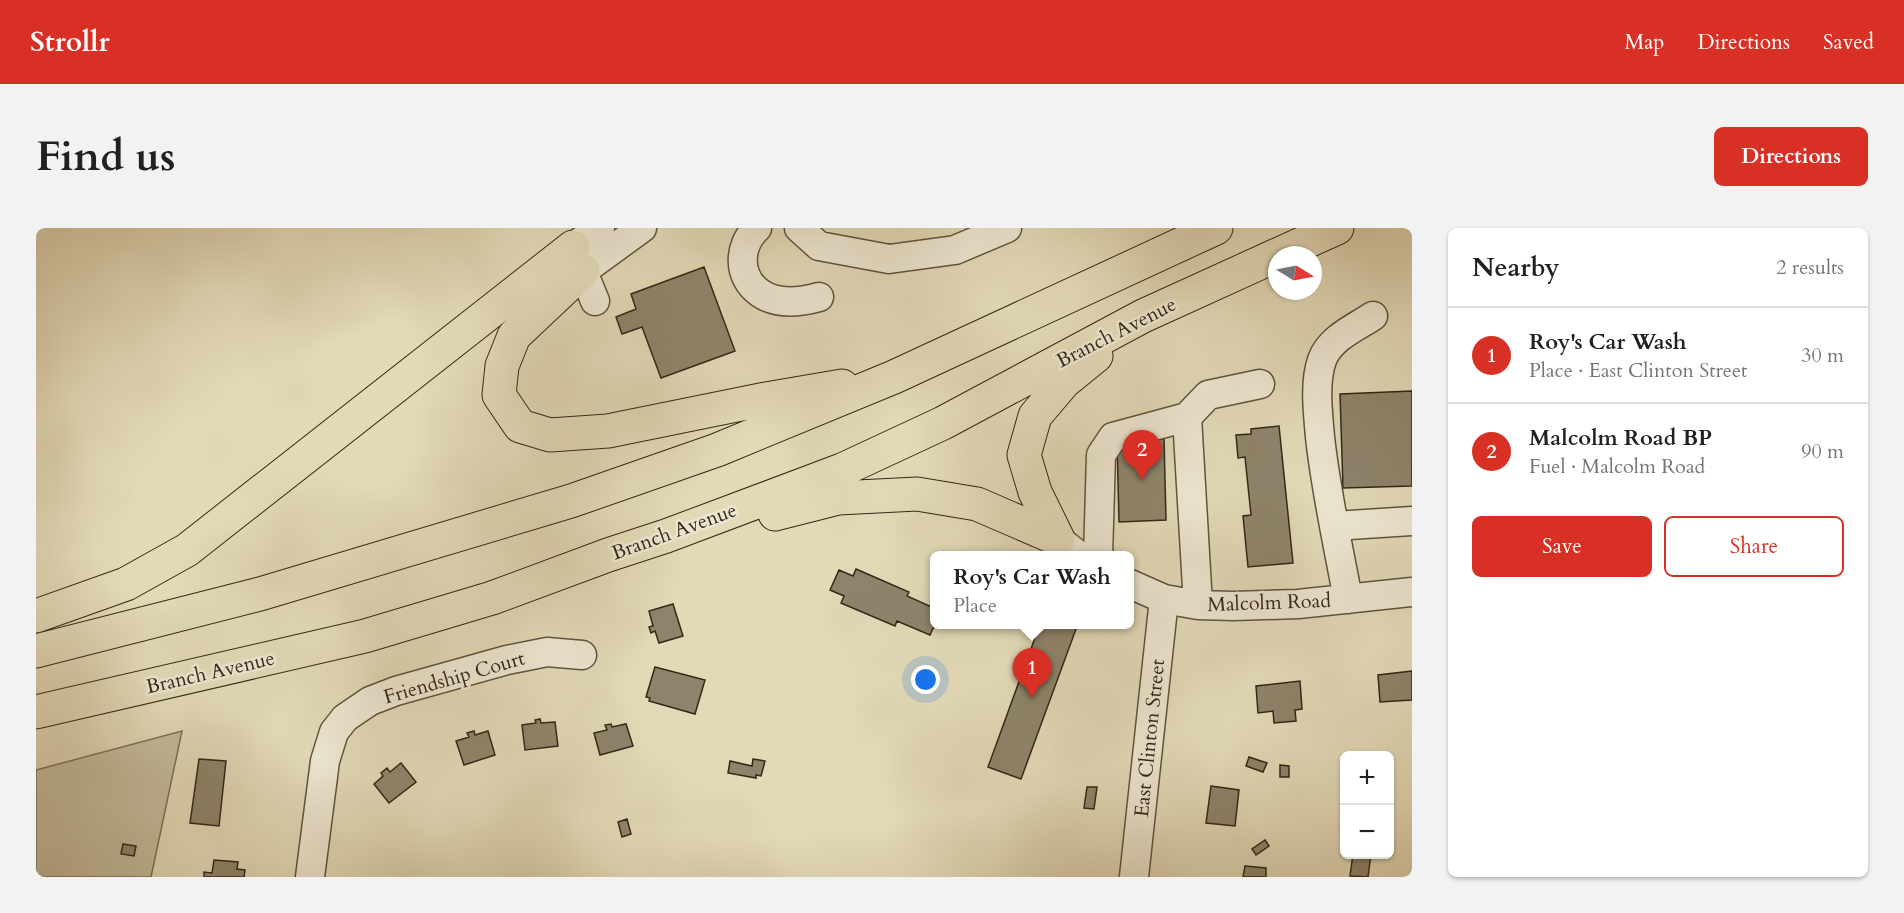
<!DOCTYPE html>
<html lang="en">
<head>
<meta charset="utf-8">
<style>
	:root { --surface:#fff; --page:#f2f2f2; --text:#202124; --muted:#757577; --line:#e0e0e0; --accent:#d93025 }
	body { margin:0; font-family:Cardo,serif; background:var(--page); color:var(--text) }
	.controls { position:absolute; right:18px; bottom:18px; display:grid; overflow:hidden; border-radius:9px; box-shadow:0 2px 4px #0004 }
	.controls button { width:54px; height:54px; display:grid; place-items:center; padding:0; border:0; border-bottom:2px solid var(--line); background:var(--surface); color:var(--text); font:30px sans-serif }
	.compass { position:absolute; left:1232px; top:18px; width:54px; height:54px; border-radius:50%; background:var(--surface); box-shadow:0 2px 4px #0004; rotate:100deg }
	.you { position:absolute; left:890px; top:452px; width:21px; height:21px; margin:-15px; border:4px solid #fff; border-radius:50%; background:#1a73e8; box-shadow:0 0 0 9px #1a73e833 }
	.badge { display:grid; place-items:center; width:39px; height:39px; border-radius:50%; background:var(--accent); color:#fff; font-size:20px; font-weight:700 }
	.pin { position:absolute; translate:-50% -50px; filter:drop-shadow(0 2px 3px #0008) }
	.pin::after { content:''; position:absolute; top:32px; width:21px; height:18px; background:inherit; clip-path:polygon(0 0,100% 0,50% 100%) }
	.popup { position:absolute; left:894px; top:323px; width:204px; height:78px; box-sizing:border-box; display:grid; place-content:center; border-radius:9px; background:var(--surface); filter:drop-shadow(0 2px 4px #0005); font-size:20px; white-space:nowrap; color:var(--muted) }
	.popup b { font-size:22px; color:var(--text) }
	.popup::after { content:''; position:absolute; left:50%; top:100%; margin-left:-12px; border:12px solid transparent; border-top-color:var(--surface) }
	.list { margin:0; padding:0; list-style:none }
	h2 { display:flex; justify-content:space-between; align-items:center; height:78px; margin:0; padding:0 24px; font-size:26px }
	h2 small { font-size:20px; font-weight:400; color:var(--muted) }
	.list li { display:grid; grid-template-columns:39px 1fr auto; gap:18px; align-items:center; box-sizing:border-box; height:96px; padding:0 24px; border-top:2px solid var(--line) }
	.list b { display:block; font-size:22px; white-space:nowrap }
	.list p { margin:0; font-size:20px; white-space:nowrap; color:var(--muted) }
	.list em { font-size:20px; font-style:normal; color:var(--muted) }
	.actions { display:flex; gap:12px; padding:18px 24px }
	.actions a { flex:1; padding:14px 0; border:2px solid var(--accent); border-radius:9px; text-align:center; font-size:21px; color:var(--accent) }
	.actions .main { background:var(--accent); color:#fff }
	.map { position:relative; flex:none; width:1376px; height:649px; overflow:hidden; border-radius:9px }
	header { display:flex; align-items:center; gap:36px; box-sizing:border-box; height:84px; padding:0 30px; background:var(--accent); color:#fff }
	header strong { font-size:28px }
	nav { display:flex; gap:33px; margin-inline-start:auto; font-size:21px }
	.intro { display:flex; align-items:center; justify-content:space-between; box-sizing:border-box; height:144px; padding:0 36px }
	h1 { margin:0; font-size:42px }
	.button { padding:15px 27px; border-radius:9px; background:var(--accent); color:#fff; font-size:21px; font-weight:700 }
	main { display:flex; gap:36px; padding:0 36px }
	aside { flex:1; background:var(--surface); border-radius:9px; box-shadow:0 2px 4px #0004 }
	.map>svg:first-child { display:block }
	.green { fill:#c4bb9c; stroke:#7b715a; stroke-width:1.5 }
	.building { fill:#8e846b; stroke:#322719; stroke-width:1.5 }
	.lines { fill:none; stroke-linecap:round; stroke-linejoin:round }
	.minor-casing { stroke:#5e5440; stroke-width:31 }
	.highway-casing { stroke:#322719; stroke-width:35 }
	.minor { stroke:#ece6d0; stroke-width:28 }
	.highway { stroke:#e2d9b7; stroke-width:33 }
	.labels { text-anchor:middle; stroke-width:5; stroke-linejoin:round; paint-order:stroke }
	.street-label { font-size:20px; fill:#322719; stroke:#ece6d0 }
</style>
</head>
<body>
<header>
<strong>Strollr</strong>
<nav><a>Map</a><a>Directions</a><a>Saved</a></nav>
</header>
<div class="intro"><h1>Find us</h1><a class="button">Directions</a></div>
<main>
<div class="map">
<svg width="1376" height="649" viewBox="0 0 1376 649">
	<rect width="100%" height="100%" fill="#e2d9b7"/>
	<filter id="stains"><feTurbulence type="fractalNoise" baseFrequency=".00333" numOctaves="4"/><feColorMatrix values="0 0 0 0 .2 0 0 0 0 .09 0 0 0 0 .02 0 0 0 .5 -.17"/></filter>
	<radialGradient id="worn" r=".72"><stop offset=".6" stop-color="#630" stop-opacity="0"/><stop offset="1" stop-color="#630" stop-opacity=".3"/></radialGradient>
	<path class="green" d="M 146,503 L 115,649 L 0,649 L 0,542 Z"/>
	<path class="building" d="M 668,39 L 699,123 L 625,150 L 606,99 L 586,106 L 580,89 L 600,81 L 595,66 Z
		M 1376,163 L 1376,258 L 1307,260 L 1304,166 Z
		M 1243,198 L 1257,335 L 1212,339 L 1207,288 L 1215,287 L 1209,229 L 1202,230 L 1200,207 L 1215,206 L 1215,201 Z
		M 1128,211 L 1130,292 L 1083,294 L 1081,212 Z
		M 820,341 L 873,364 L 871,368 L 898,380 L 899,396 L 894,407 L 861,393 L 859,398 L 805,375 L 808,368 L 794,362 L 803,342 L 817,348 Z
		M 637,376 L 647,408 L 623,415 L 619,403 L 615,405 L 613,399 L 617,398 L 613,383 Z
		M 1004,396 L 1026,396 L 1040,401 L 985,551 L 952,539 Z
		M 619,439 L 669,452 L 659,486 L 613,473 L 614,470 L 610,469 Z
		M 1376,443 L 1376,472 L 1344,474 L 1342,447 Z
		M 1264,453 L 1266,481 L 1259,482 L 1260,493 L 1238,495 L 1237,483 L 1222,485 L 1220,458 Z
		M 504,491 L 505,495 L 519,494 L 522,518 L 489,522 L 486,497 L 500,495 L 499,492 Z
		M 575,496 L 576,499 L 590,496 L 597,518 L 564,527 L 558,505 L 571,502 L 569,497 Z
		M 438,503 L 439,507 L 452,503 L 459,527 L 428,537 L 420,513 L 433,509 L 431,505 Z
		M 1213,529 L 1231,535 L 1227,544 L 1210,538 Z
		M 163,531 L 190,533 L 183,598 L 154,595 Z
		M 717,531 L 729,533 L 725,548 L 720,547 L 720,550 L 692,545 L 694,533 L 716,538 Z
		M 365,535 L 380,554 L 353,575 L 338,556 L 347,548 L 345,545 L 351,540 L 354,544 Z
		M 1244,537 L 1253,538 L 1253,549 L 1244,549 Z
		M 1175,558 L 1203,562 L 1199,598 L 1170,595 Z
		M 1051,559 L 1061,559 L 1058,581 L 1048,580 Z
		M 591,591 L 595,606 L 586,609 L 582,594 Z
		M 1229,612 L 1233,618 L 1220,627 L 1216,621 Z
		M 87,616 L 100,618 L 98,628 L 85,626 Z
		M 1317,626 L 1335,626 L 1332,649 L 1314,648 Z
		M 178,632 L 202,634 L 201,641 L 209,642 L 208,649 L 168,649 L 168,644 L 176,645 Z
		M 1209,638 L 1230,640 L 1230,649 L 1207,649 Z"/>
	<g class="lines">
		<defs>
			<path id="minor" d="M 721,0 C 702,18 701,49 724,65 C 741,77 765,74 783,69
				M 763,0 L 783,18 L 853,31 L 919,22 L 971,0
				M 547,43 L 606,0
				M 559,73 L 537,19 L 564,0
				M 1151,189 L 1162,377
				M 1298,298 L 1376,293
				M 1022,311 L 1043,328
				M 1062,328 L 1065,227 L 1077,209 L 1151,189 L 1172,167 L 1224,156
				M 1094,356 L 1128,371 L 1162,377 L 1198,378 L 1262,376 L 1376,364
				M 1312,371 C 1302,317 1290,264 1284,209 C 1282,185 1278,155 1286,132 C 1294,110 1319,100 1337,88
				M 274,649 L 289,533 L 298,504 L 309,490 L 334,473 L 360,463 L 471,432 L 511,424 L 546,427
				M 1098,649 L 1128,371"/>
			<path id="highway" d="M 1241,27 L 1301,0
				M 547,43 L 478,108 L 466,138 L 463,167 L 484,198 L 514,207 L 572,203 L 730,171 L 806,158
				M 739,286 L 802,270 L 881,266 L 941,276 L 1022,311
				M 1022,311 L 999,264 L 988,227 L 999,188 L 1028,154 L 1060,128
				M 0,388 L 90,356 L 151,322 L 537,19
				M 0,423 L 224,366 L 535,273 L 681,222 L 858,149 L 1180,0
				M 0,484 L 329,408 L 456,370 L 572,327 L 630,308 L 806,242 L 907,195 L 1107,88 L 1241,27"/>
		</defs>
		<use href="#minor" class="minor-casing"/>
		<use href="#highway" class="highway-casing"/>
		<use href="#minor" class="minor"/>
		<use href="#highway" class="highway"/>
	</g>
	<g class="labels">
		<g class="street-label">
			<text transform="translate(1080 104) rotate(-27)" y="7">Branch Avenue</text>
			<text transform="translate(638 303) rotate(-20)" y="7">Branch Avenue</text>
			<text transform="translate(1233 374) rotate(-2)" y="7">Malcolm Road</text>
			<text transform="translate(174 444) rotate(-13)" y="7">Branch Avenue</text>
			<text transform="translate(418 449) rotate(-16)" y="7">Friendship Court</text>
			<text transform="translate(1113 510) rotate(-84)" y="7">East Clinton Street</text>
		</g>
	</g>
	<rect width="100%" height="100%" filter="url(#stains)"/>
	<rect width="100%" height="100%" fill="url(#worn)"/>
</svg>
<div class="controls">
<button>+</button>
<button>−</button>
</div>
<svg class="compass" viewBox="-18 -18 36 36"><path d="M0-13l5 13h-10z" fill="#e53935"/><path d="M0 13l5-13h-10z" fill="#757577"/></svg>
<div class="you"></div>
<div class="pin badge" style="left:996px;top:470px">1</div>
<div class="popup"><b>Roy's Car Wash</b>Place</div>
<div class="pin badge" style="left:1106px;top:252px">2</div>
</div>
<aside>
<h2>Nearby<small>2 results</small></h2>
<ul class="list">
<li><span class="badge">1</span><div><b>Roy's Car Wash</b><p>Place · East Clinton Street</p></div><em>30 m</em></li>
<li><span class="badge">2</span><div><b>Malcolm Road BP</b><p>Fuel · Malcolm Road</p></div><em>90 m</em></li>
</ul>
<div class="actions"><a class="main">Save</a><a>Share</a></div>
</aside>
</main>
</body>
</html>
